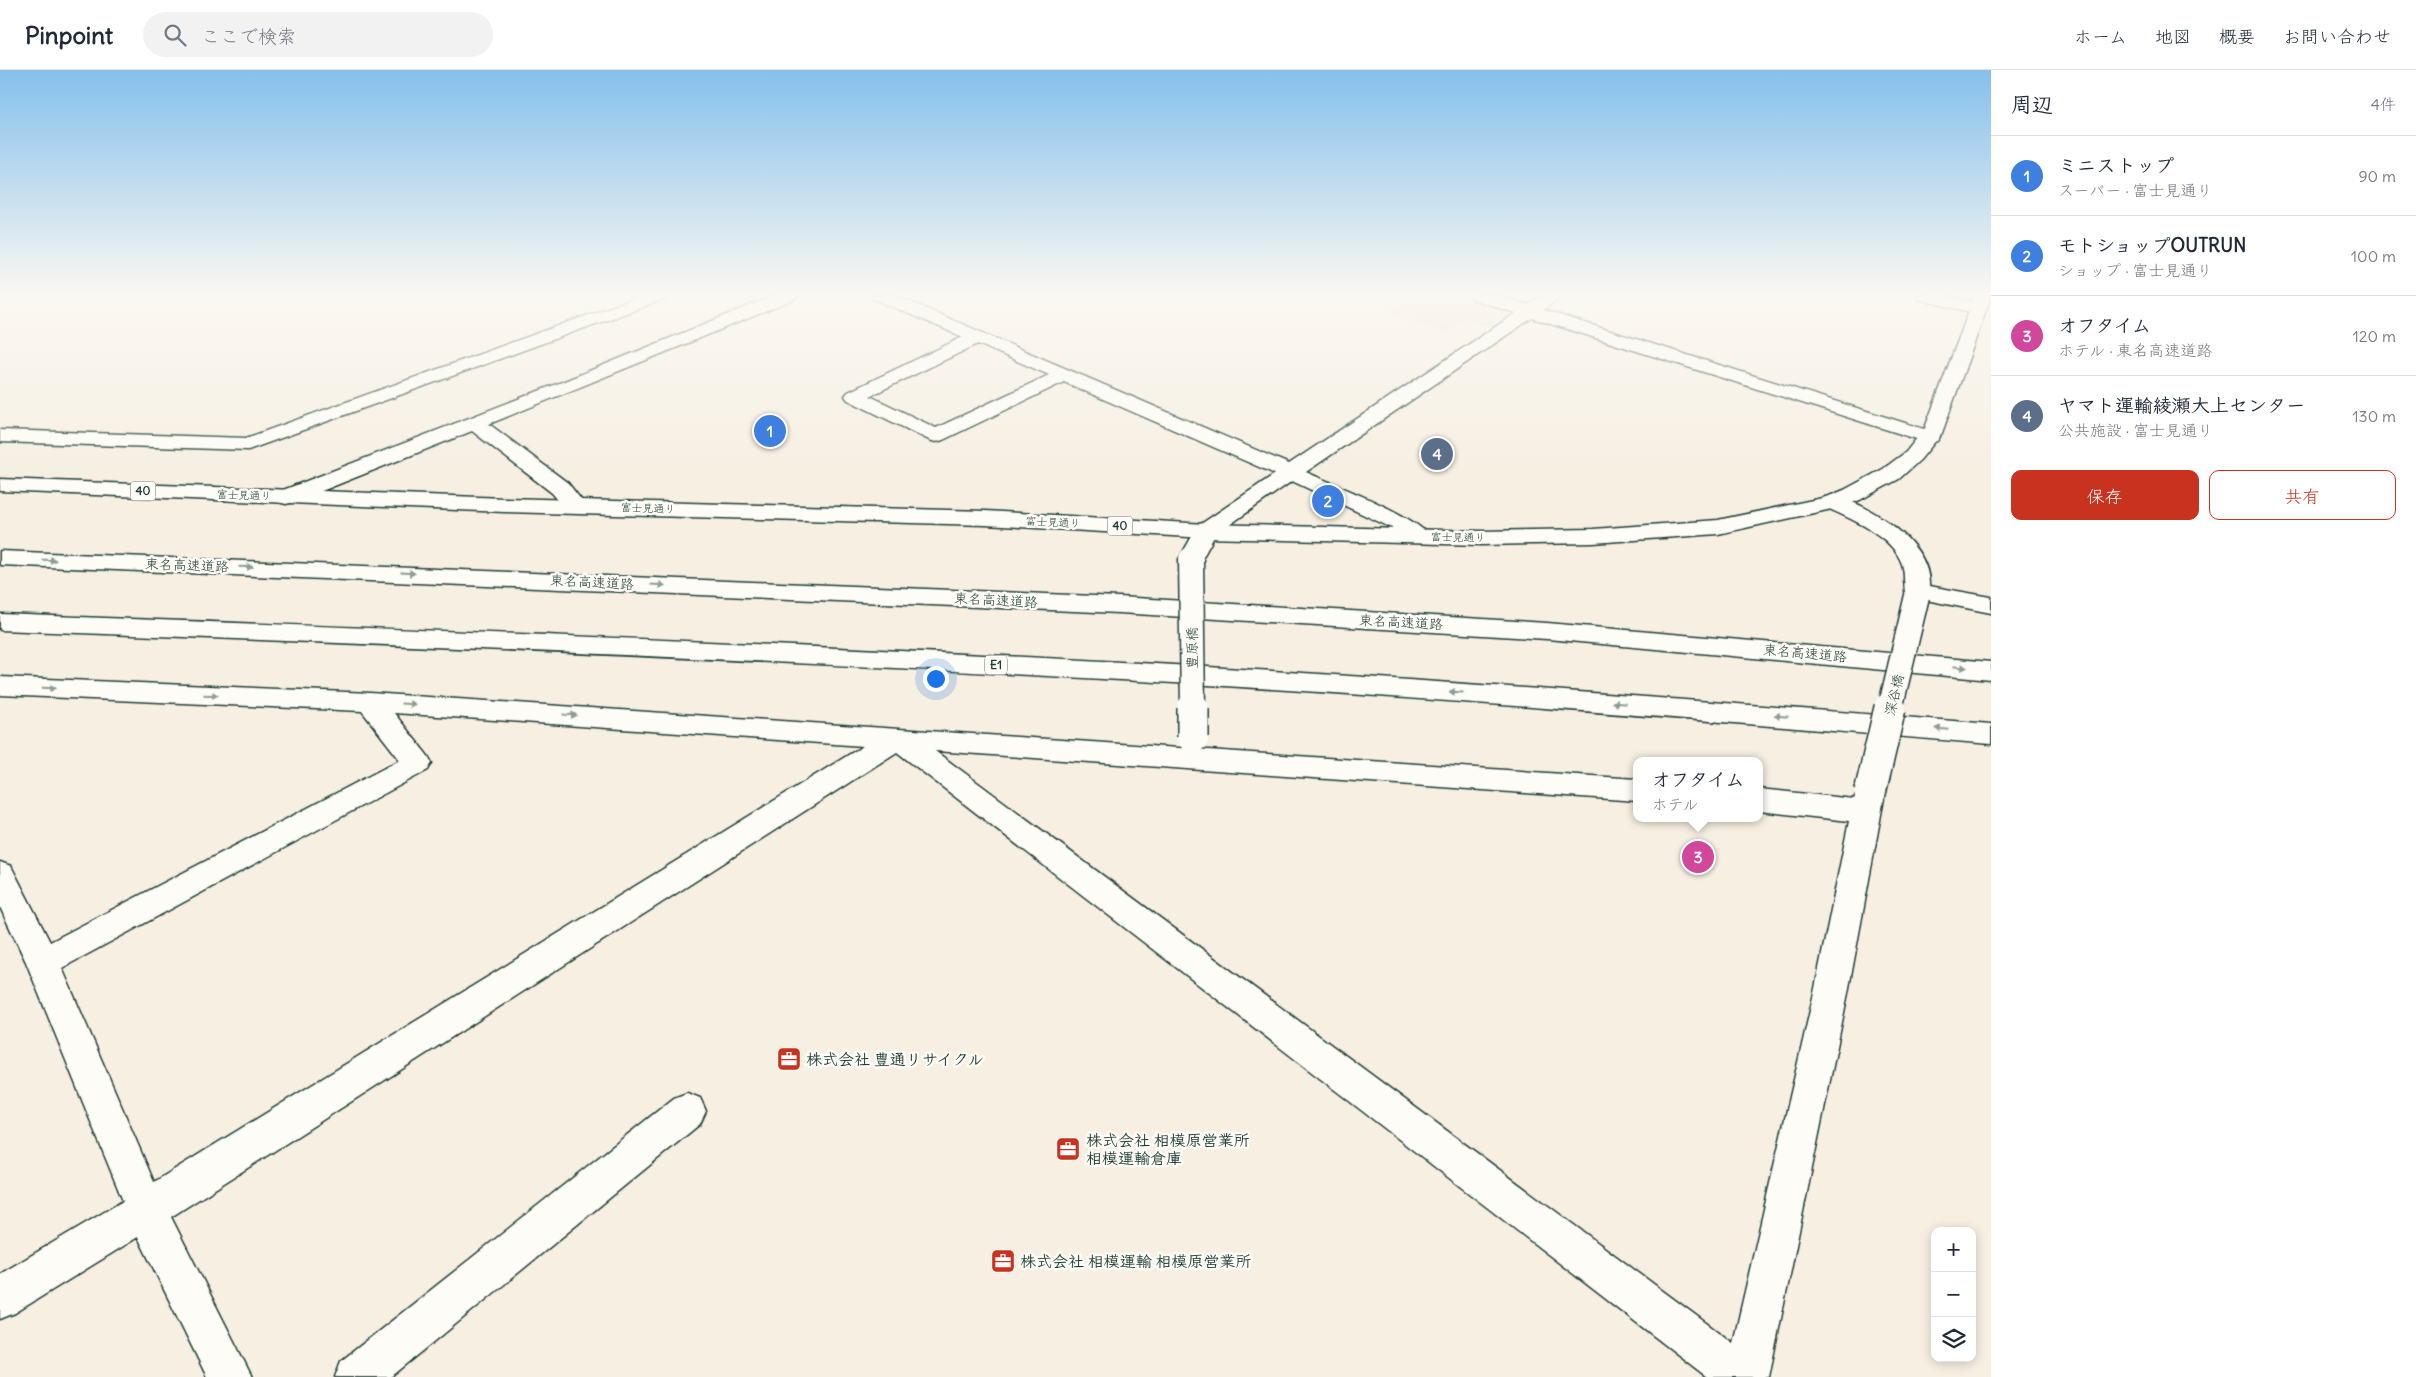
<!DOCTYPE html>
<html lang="ja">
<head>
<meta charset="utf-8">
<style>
	:root { --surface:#fff; --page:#f2f2f3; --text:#1f2937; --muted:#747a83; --line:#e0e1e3; --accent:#c8321e }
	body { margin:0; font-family:Delius,"Klee One",sans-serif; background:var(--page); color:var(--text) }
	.controls { position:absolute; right:15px; bottom:15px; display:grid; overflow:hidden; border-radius:10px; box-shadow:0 2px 12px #0003 }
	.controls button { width:45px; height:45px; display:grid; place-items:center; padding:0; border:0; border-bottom:1px solid var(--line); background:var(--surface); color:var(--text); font:25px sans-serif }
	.you { position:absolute; left:935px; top:608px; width:18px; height:18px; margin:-12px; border:4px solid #fff; border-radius:50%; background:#1a73e8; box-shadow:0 0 0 8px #1a73e833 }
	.badge { display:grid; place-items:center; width:32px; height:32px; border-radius:50%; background:var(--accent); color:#fff; font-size:16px; font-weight:700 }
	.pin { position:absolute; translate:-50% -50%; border:2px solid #fff; box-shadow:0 1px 5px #0006 }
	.popup { position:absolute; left:1633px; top:687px; width:130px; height:65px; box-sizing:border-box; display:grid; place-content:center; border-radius:10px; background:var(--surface); filter:drop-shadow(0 1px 4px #0005); font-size:16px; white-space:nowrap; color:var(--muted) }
	.popup b { font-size:19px; color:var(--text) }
	.popup::after { content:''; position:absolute; left:50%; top:100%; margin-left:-10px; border:10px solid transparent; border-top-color:var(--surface) }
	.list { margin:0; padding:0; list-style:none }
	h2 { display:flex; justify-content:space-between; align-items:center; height:65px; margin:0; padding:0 20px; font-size:21px }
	h2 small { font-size:16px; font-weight:400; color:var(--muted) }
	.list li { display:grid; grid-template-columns:32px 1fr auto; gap:15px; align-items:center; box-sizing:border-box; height:80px; padding:0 20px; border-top:1px solid var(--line) }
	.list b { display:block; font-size:19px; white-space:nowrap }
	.list p { margin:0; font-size:16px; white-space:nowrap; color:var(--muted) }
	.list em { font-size:16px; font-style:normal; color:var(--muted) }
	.actions { display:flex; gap:10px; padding:15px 20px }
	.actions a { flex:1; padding:11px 0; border:1px solid var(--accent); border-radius:10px; text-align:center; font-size:18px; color:var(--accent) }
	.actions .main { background:var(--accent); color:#fff }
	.icon { flex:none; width:28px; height:28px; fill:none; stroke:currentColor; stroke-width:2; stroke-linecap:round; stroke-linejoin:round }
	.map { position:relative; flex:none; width:1991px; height:1307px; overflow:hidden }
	header { display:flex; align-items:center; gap:30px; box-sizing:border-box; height:70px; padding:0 25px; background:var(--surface); border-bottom:1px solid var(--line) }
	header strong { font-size:24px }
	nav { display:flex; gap:28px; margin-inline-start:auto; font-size:18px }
	.search { width:350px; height:45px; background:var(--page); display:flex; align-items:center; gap:12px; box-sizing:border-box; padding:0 18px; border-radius:28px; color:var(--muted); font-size:19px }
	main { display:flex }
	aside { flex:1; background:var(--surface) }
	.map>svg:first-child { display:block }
	.built { fill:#eee0c9 }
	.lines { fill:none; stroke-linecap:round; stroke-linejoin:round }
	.minor-casing { stroke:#1f3d34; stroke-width:3 }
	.major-casing { stroke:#1f3d34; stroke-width:3 }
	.highway-casing { stroke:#1f3d34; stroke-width:3 }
	.minor { fill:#fdfcf7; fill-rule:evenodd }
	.major { fill:#fdfcf7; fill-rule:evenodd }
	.highway { fill:#fdfcf7; fill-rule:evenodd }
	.minor-bridge-far1-casing { stroke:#1f3d34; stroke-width:27; stroke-linecap:butt }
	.minor-bridge-casing { stroke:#1f3d34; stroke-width:34; stroke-linecap:butt }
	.minor-bridge-far1 { stroke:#fdfcf7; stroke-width:24 }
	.minor-bridge { stroke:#fdfcf7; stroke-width:31 }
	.oneway { fill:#8e9c96 }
	.labels { text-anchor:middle; stroke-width:5; stroke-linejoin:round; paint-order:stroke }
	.far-street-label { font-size:11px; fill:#1f3d34; stroke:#fdfcf7 }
	.shield { fill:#fdfcf7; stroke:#62766e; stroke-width:1 }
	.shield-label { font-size:12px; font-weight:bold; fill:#1f3d34 }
	.street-label { font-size:14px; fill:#1f3d34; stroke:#fdfcf7 }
	.near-poi-label { font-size:16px; font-weight:bold; fill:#1f3d34; stroke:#fdfcf7; text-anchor:start }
</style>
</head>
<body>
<header>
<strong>Pinpoint</strong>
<div class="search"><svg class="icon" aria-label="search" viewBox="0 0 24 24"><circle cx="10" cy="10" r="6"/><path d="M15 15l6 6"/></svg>ここで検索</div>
<nav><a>ホーム</a><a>地図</a><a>概要</a><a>お問い合わせ</a></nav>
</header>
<main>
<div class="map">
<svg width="1991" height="1307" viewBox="0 0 1991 1307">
	<rect width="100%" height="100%" fill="#f6efe2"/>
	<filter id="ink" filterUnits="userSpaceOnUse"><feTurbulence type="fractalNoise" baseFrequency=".02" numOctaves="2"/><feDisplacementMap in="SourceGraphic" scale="10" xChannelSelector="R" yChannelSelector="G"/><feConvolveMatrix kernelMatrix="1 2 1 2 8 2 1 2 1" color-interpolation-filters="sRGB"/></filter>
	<g filter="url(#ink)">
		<path class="built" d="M 1416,225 L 1464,225 L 1513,241 L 1489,257 L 1465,249 L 1446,263 L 1387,242 Z"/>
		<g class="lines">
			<defs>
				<path id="minor" d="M 644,225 L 667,225 L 665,229 L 248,380 L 0,372 L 0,360 L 246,368 Z
					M 776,225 L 798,225 L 796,229 L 489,354 L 568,413 L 586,436 L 583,441 L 575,443 L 567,441 L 552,423 L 472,361 L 294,432 L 286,434 L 278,432 L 275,427 L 278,422 L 567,310 Z
					M 872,225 L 894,225 L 1289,394 L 1516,243 L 1472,229 L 1470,225 L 1495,225 L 1528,235 L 1543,225 L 1562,225 L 1543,240 L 1937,363 L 1940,367 L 1937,371 L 1930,373 L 1923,371 L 1532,248 L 1306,402 C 1333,414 1415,445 1429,466 L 1426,471 L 1418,473 L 1410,471 L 1392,458 L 1292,411 L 1215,465 L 1199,494 L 1191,496 L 1183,494 L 1179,489 L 1198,456 L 1275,404 L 1064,312 L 943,370 L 936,372 L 929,370 L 848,330 L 845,326 L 848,322 L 963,267 L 874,229 ZM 978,274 L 1049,305 L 936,358 L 870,326 Z
					M 1916,225 L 1943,225 L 1984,235 L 1987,239 L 1984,243 L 1978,244 L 1918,229 Z
					M 1833,425 C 1870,435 1931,472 1929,516 L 1991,527 L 1991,543 L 1926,530 L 1917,534 L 1908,531 C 1902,521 1906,506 1902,494 C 1892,465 1851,449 1825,437 L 1822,432 L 1825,427 Z
					M 0,607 L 370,623 L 1637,709 L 1637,731 L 935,681 L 1733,1273 L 1814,923 L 1849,751 L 1759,741 L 1759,719 L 1854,729 L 1860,715 L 1870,712 L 1880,715 L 1885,723 L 1848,923 L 1769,1307 L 1707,1307 L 897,682 L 171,1147 L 252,1307 L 207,1307 L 138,1167 L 15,1243 L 0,1249 L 0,1204 L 123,1131 L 26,892 L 0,837 L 0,792 L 11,796 L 50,872 L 400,690 L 362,641 L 0,625 ZM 394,643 L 863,676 L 154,1112 L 62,898 L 428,700 L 432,693 L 428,686 Z
					M 687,1023 L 700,1028 L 706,1041 L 700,1054 L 391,1307 L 335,1307 L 341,1291 L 674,1028 Z"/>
				<path id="major" d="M 1975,225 L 1991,226 L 1942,363 L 1920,390 L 1899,409 L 1860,430 L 1841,437 L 1718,464 L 1593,473 L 1482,475 L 1206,468 L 985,455 L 505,442 L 0,421 L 0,409 L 505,428 L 985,441 L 1206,454 L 1482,461 L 1593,459 L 1718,450 L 1827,427 L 1844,420 L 1883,399 L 1906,382 L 1925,358 Z"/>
				<path id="highway" d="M 0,481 L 1119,527 L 1547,553 L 1991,592 L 1991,610 L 1547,569 L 1119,543 L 0,495 Z
					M 0,544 C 374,558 748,572 1121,592 C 1412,608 1701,631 1991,654 L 1991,674 C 1701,650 1412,626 1121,610 C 748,589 374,574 0,560 Z"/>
			</defs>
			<use href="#minor" class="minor-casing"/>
			<use href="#major" class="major-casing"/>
			<use href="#highway" class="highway-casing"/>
			<use href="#minor" class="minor"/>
			<use href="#major" class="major"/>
			<use href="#highway" class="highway"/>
			<defs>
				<path id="minor-bridge-far1" d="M 1191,489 L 1193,639
					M 1890,639 L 1917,526"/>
				<path id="minor-bridge" d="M 1193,638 L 1193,667
					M 1870,723 L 1890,638"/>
			</defs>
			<use href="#minor-bridge-far1" class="minor-bridge-far1-casing"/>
			<use href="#minor-bridge" class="minor-bridge-casing"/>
			<use href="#minor-bridge-far1" class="minor-bridge-far1"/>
			<use href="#minor-bridge" class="minor-bridge"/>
		</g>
		<defs><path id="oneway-solid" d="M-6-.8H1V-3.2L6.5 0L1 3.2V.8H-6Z" transform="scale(1.25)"/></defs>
		<g class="oneway">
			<use href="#oneway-solid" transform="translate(49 490) rotate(2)"/>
			<use href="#oneway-solid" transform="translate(246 497) rotate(2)"/>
			<use href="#oneway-solid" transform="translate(408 503) rotate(3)"/>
			<use href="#oneway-solid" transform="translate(658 515) rotate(3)"/>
			<use href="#oneway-solid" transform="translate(1960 597) rotate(6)"/>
			<use href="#oneway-solid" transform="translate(49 618) rotate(2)"/>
			<use href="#oneway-solid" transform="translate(1456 622) rotate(-176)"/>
			<use href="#oneway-solid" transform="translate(211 625) rotate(2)"/>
			<use href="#oneway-solid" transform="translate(1619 633) rotate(-175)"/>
			<use href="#oneway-solid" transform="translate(408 634) rotate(4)"/>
			<use href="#oneway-solid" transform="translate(570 645) rotate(4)"/>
			<use href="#oneway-solid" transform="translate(1781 646) rotate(-175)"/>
			<use href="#oneway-solid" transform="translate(1942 659) rotate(-175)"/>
		</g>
	</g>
	<linearGradient id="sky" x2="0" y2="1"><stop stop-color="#85c0ec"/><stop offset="0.55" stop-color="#fbf8f2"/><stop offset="1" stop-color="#fbf8f2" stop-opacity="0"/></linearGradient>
	<rect width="1991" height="408" fill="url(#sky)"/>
	<defs>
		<symbol id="office-square" viewBox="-11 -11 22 22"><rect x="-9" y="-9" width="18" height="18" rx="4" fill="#c8321e" stroke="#fdfcf7"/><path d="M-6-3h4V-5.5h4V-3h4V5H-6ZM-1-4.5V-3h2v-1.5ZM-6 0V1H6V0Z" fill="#fff"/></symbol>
	</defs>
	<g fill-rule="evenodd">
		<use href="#office-square" x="775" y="975" width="28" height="28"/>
		<use href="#office-square" x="1054" y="1065" width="28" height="28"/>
		<use href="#office-square" x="989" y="1177" width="28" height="28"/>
	</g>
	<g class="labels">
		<g class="far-street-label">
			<text transform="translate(244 425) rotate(2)" y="4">富士見通り</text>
			<text transform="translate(648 438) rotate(2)" y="4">富士見通り</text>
			<text transform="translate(1053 452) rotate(3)" y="4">富士見通り</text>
			<text transform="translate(1458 467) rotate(1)" y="4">富士見通り</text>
		</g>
		<g class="shield">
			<rect x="130.5" y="411.5" width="25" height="19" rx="4"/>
			<rect x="1107.5" y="446.5" width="25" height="19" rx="4"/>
			<rect x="985" y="585.5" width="22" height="19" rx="4"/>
		</g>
		<g class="shield-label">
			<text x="143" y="425">40</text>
			<text x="1120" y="460">40</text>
			<text x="996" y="599">E1</text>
		</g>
		<g class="street-label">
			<text transform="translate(187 495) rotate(2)" y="5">東名高速道路</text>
			<text transform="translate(592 512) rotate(3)" y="5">東名高速道路</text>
			<text transform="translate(996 530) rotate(3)" y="5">東名高速道路</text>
			<text transform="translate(1401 552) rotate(3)" y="5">東名高速道路</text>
			<text transform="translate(1192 578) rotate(-91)" y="5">豊原橋</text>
			<text transform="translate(1805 583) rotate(5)" y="5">東名高速道路</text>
			<text transform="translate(1894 625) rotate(-77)" y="5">深谷橋</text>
		</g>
		<g class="near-poi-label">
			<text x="806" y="995">株式会社 豊通リサイクル</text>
			<text x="1086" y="1076">株式会社 相模原営業所<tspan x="1086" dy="18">相模運輸倉庫</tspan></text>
			<text x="1020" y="1197">株式会社 相模運輸 相模原営業所</text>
		</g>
	</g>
</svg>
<div class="controls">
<button>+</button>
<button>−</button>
<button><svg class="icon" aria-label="layers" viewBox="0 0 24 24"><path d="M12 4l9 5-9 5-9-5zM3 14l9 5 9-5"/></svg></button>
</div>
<div class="you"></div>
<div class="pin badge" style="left:770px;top:361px;background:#3f7fe0">1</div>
<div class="pin badge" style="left:1328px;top:431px;background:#3f7fe0">2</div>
<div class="pin badge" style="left:1698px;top:787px;background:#d1479c">3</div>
<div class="popup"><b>オフタイム</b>ホテル</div>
<div class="pin badge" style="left:1437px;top:384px;background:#5c6f8a">4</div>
</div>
<aside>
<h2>周辺<small>4件</small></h2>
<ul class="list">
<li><span class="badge" style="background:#3f7fe0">1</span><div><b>ミニストップ</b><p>スーパー · 富士見通り</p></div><em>90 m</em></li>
<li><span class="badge" style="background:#3f7fe0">2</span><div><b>モトショップOUTRUN</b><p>ショップ · 富士見通り</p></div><em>100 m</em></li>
<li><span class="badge" style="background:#d1479c">3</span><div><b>オフタイム</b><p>ホテル · 東名高速道路</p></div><em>120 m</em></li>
<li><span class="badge" style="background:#5c6f8a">4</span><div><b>ヤマト運輸綾瀬大上センター</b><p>公共施設 · 富士見通り</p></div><em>130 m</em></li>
</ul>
<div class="actions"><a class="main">保存</a><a>共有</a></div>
</aside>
</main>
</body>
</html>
